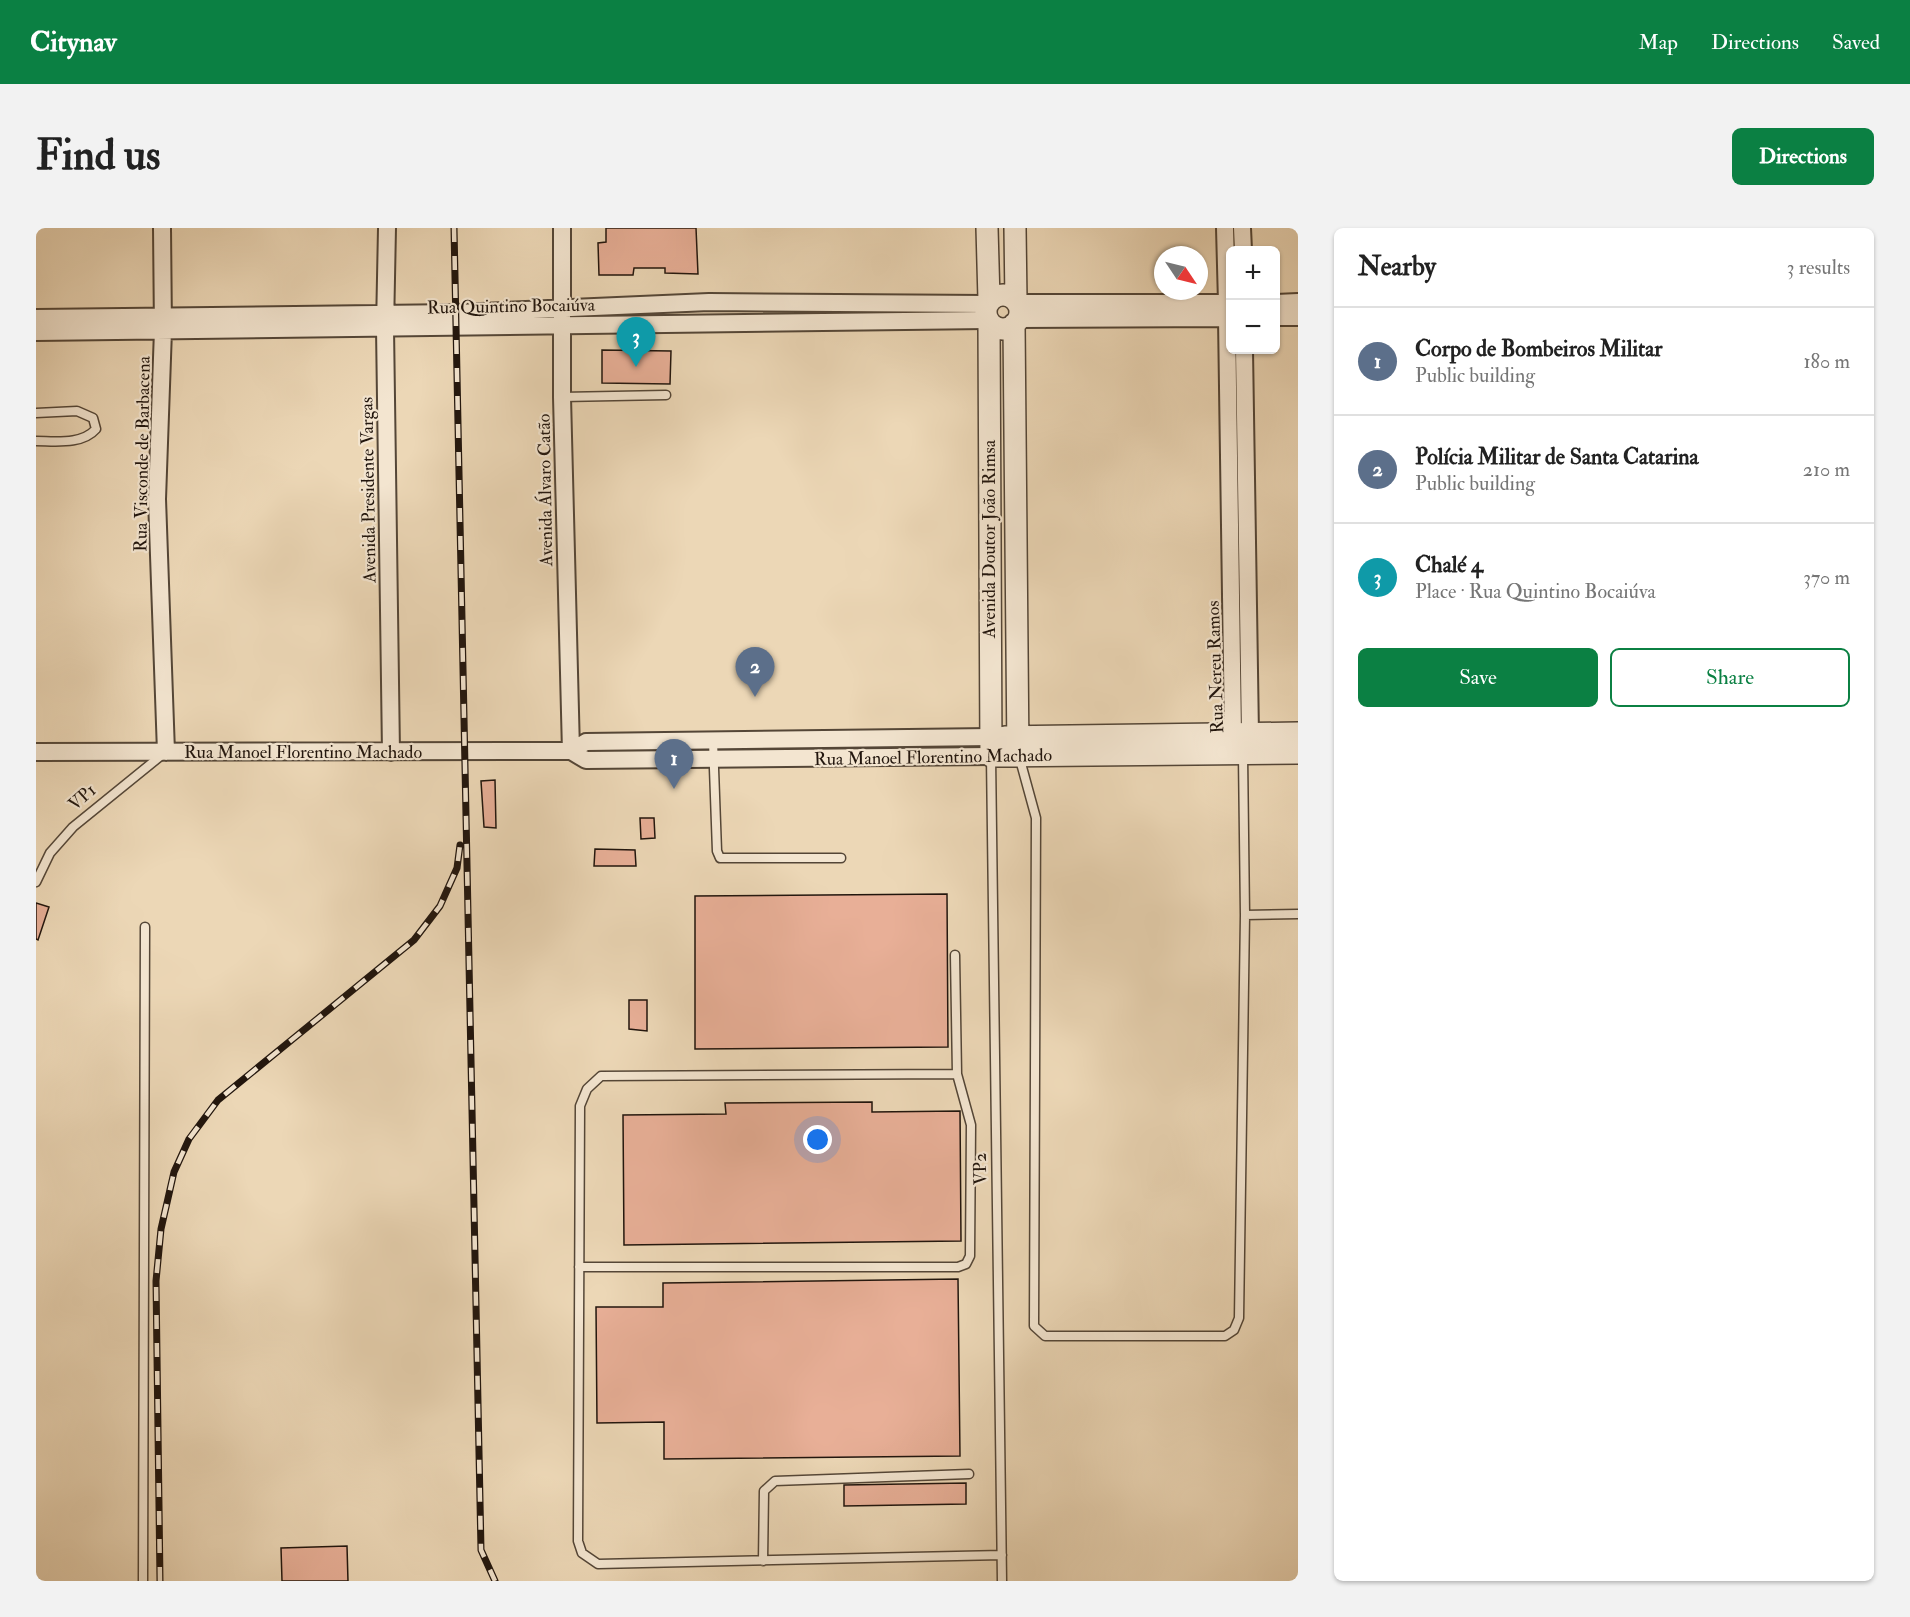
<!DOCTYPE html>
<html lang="en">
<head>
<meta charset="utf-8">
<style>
	:root { --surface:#fff; --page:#f2f2f2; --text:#222; --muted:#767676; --line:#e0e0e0; --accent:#0b8043 }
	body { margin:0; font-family:"IM FELL Double Pica",serif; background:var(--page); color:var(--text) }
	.controls { position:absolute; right:18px; top:18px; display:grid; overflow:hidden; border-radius:9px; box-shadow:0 2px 4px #0004 }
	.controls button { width:54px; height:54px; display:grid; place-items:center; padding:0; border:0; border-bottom:2px solid var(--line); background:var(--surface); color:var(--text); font:30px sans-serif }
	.compass { position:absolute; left:1118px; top:18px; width:54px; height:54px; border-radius:50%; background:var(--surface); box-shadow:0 2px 4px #0004; rotate:125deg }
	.you { position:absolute; left:782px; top:912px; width:21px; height:21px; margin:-15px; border:4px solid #fff; border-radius:50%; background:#1a73e8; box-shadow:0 0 0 9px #1a73e833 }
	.badge { display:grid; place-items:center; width:39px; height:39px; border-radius:50%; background:var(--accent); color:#fff; font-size:20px; font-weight:700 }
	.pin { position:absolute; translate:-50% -50px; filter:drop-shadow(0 2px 3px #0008) }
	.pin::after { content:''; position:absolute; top:32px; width:21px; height:18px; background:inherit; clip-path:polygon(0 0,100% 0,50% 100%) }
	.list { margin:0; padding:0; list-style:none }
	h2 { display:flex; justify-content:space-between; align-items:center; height:78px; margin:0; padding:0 24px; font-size:26px }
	h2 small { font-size:20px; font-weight:400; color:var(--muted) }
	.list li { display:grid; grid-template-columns:39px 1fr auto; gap:18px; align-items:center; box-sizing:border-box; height:108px; padding:0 24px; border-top:2px solid var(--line) }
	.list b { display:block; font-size:22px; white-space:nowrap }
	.list p { margin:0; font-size:20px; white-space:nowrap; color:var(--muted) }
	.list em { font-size:20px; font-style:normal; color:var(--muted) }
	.actions { display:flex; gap:12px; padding:18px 24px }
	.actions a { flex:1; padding:14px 0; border:2px solid var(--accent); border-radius:9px; text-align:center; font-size:21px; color:var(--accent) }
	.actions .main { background:var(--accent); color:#fff }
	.map { position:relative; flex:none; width:1262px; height:1353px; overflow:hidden; border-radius:9px }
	header { display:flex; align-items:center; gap:36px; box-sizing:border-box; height:84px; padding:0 30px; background:var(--accent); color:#fff }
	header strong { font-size:28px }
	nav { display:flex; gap:33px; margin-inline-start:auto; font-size:21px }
	.intro { display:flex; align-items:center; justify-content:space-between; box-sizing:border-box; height:144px; padding:0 36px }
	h1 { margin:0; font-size:42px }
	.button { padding:15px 27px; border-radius:9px; background:var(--accent); color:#fff; font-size:21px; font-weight:700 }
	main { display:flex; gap:36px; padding:0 36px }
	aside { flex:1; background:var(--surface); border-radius:9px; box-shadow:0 2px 4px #0004 }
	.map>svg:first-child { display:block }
	.building { fill:#e8af97; stroke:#21150d; stroke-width:1.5 }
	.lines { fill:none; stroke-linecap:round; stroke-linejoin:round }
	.service-casing { stroke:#544637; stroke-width:11 }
	.minor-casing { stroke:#544637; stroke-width:20 }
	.tertiary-casing { stroke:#544637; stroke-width:24 }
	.service { stroke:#f3e5d0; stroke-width:8 }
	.minor { stroke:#f3e5d0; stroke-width:16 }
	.tertiary { stroke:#f3e5d0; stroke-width:21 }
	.rail-casing { stroke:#21150d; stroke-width:7 }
	.rail { stroke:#f3e5d0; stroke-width:4.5; stroke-dasharray:14; stroke-linecap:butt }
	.labels { text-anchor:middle; stroke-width:4.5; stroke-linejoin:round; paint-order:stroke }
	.street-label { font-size:18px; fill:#21150d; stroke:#f3e5d0 }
</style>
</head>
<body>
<header>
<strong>Citynav</strong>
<nav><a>Map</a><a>Directions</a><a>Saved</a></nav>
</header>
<div class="intro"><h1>Find us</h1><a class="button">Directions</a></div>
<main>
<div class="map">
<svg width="1262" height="1353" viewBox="0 0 1262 1353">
	<rect width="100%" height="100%" fill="#ecd7b6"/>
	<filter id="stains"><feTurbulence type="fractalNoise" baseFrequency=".00333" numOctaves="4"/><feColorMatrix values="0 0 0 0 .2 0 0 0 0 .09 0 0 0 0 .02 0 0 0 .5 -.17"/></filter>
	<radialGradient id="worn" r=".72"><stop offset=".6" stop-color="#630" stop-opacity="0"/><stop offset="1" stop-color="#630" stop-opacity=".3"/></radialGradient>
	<path class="building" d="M 570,0 L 660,0 L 662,46 L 629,45 L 629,40 L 598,40 L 597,47 L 563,47 L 562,15 L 570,14 Z
		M 566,122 L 635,123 L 634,156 L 566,155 Z
		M 459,552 L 460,600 L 448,599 L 445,553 Z
		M 604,590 L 618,590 L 619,610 L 605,611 Z
		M 559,621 L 599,622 L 600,638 L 558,638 Z
		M 911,666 L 912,819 L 659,821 L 659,668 Z
		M 0,675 L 13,679 L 2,712 L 0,711 Z
		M 593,772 L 611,772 L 611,803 L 593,801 Z
		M 836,874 L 836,884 L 924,883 L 925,1013 L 588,1017 L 587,887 L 690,886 L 689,875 Z
		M 922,1051 L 924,1228 L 628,1231 L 628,1194 L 561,1195 L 560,1079 L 627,1079 L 627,1055 Z
		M 930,1255 L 930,1276 L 808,1278 L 808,1257 Z
		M 311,1318 L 312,1353 L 246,1353 L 245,1320 Z"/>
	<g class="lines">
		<defs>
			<path id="service" d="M 526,169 L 630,167
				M 0,185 L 41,183 L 57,190 L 60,201 C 46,217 19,213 0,213
				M 677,513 L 681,623 L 684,630 L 805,630
				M 983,528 L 1000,590 L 998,1098 L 1009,1108 L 1189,1108 L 1198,1102 L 1203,1090 L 1209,687 L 1207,527
				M 955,529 L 966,1353
				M 0,654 L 14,625 L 37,599 L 127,526
				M 1209,687 L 1262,686
				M 919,727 L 921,846 L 565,848 L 551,861 L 544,878 L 542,1313 L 546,1325 L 562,1336 L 966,1327
				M 543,1039 L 922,1039 L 930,1036 L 934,1028 L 935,897 L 921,846
				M 727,1333 L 728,1263 L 739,1253 L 933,1246
				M 107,1353 L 109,699"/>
			<path id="minor" d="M 126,0 L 127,102 L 121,271 L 130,524
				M 351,0 L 349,100 L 355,524
				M 526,0 L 526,169 L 535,523
				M 1206,0 L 1207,22
				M 982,75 L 1191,75 L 1189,0
				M 1240,75 L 1262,74
				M 1240,89 L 1262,89
				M 0,90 L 421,85 L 673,74 L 951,76
				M 982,91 L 1191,90 L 1197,506 L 1203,516
				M 0,104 L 951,92
				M 1208,122 L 1214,506 L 1210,516
				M 535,523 L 550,532 L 955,528
				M 0,524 L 535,523 L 550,514 L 955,509"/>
			<path id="tertiary" d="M 951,0 L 953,72
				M 979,0 L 980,73
				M950 84a17 17 0 1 1 34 0a17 17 0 1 1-34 0Z
				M 953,95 L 955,528 L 1262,525
				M 978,96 L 982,528
				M 969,509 L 1262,505"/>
		</defs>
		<use href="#service" class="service-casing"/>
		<use href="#minor" class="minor-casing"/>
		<use href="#tertiary" class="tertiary-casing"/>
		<use href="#service" class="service"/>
		<use href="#minor" class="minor"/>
		<use href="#tertiary" class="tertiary"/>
		<defs>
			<path id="rail" d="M 418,0 L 445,1322 L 459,1353
				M 124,1353 L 120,1053 L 125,1001 L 138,944 L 153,911 L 182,872 L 378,712 L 404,678 L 421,640 L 424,617"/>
		</defs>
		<use href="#rail" class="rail-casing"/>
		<use href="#rail" class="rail"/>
	</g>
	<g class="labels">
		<g class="street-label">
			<text transform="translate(475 78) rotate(-1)" y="6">Rua Quintino Bocaiúva</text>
			<text transform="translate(106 226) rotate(-89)" y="6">Rua Visconde de Barbacena</text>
			<text transform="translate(332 262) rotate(-91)" y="6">Avenida Presidente Vargas</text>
			<text transform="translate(509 262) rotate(-91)" y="6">Avenida Álvaro Catão</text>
			<text transform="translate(953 311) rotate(-90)" y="6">Avenida Doutor João Rimsa</text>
			<text transform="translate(1179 439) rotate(-92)" y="6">Rua Nereu Ramos</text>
			<text x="267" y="530">Rua Manoel Florentino Machado</text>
			<text transform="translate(897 529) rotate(-1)" y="6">Rua Manoel Florentino Machado</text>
			<text transform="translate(46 569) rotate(-41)" y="6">VP1</text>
			<text transform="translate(944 941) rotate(-91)" y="6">VP2</text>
		</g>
	</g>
	<rect width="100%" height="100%" filter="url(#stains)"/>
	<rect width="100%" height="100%" fill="url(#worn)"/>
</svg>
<div class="controls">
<button>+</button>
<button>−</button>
</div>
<svg class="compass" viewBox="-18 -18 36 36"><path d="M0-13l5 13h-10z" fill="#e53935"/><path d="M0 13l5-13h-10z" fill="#767676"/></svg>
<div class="you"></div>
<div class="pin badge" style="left:638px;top:561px;background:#5c6f8a">1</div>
<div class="pin badge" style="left:719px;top:469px;background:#5c6f8a">2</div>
<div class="pin badge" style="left:600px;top:139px;background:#0f9aa8">3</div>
</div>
<aside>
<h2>Nearby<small>3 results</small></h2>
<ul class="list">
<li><span class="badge" style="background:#5c6f8a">1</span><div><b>Corpo de Bombeiros Militar</b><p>Public building</p></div><em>180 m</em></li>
<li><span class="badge" style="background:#5c6f8a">2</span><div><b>Polícia Militar de Santa Catarina</b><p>Public building</p></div><em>210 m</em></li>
<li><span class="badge" style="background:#0f9aa8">3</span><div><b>Chalé 4</b><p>Place · Rua Quintino Bocaiúva</p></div><em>370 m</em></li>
</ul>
<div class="actions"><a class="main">Save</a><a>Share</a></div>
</aside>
</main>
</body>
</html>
